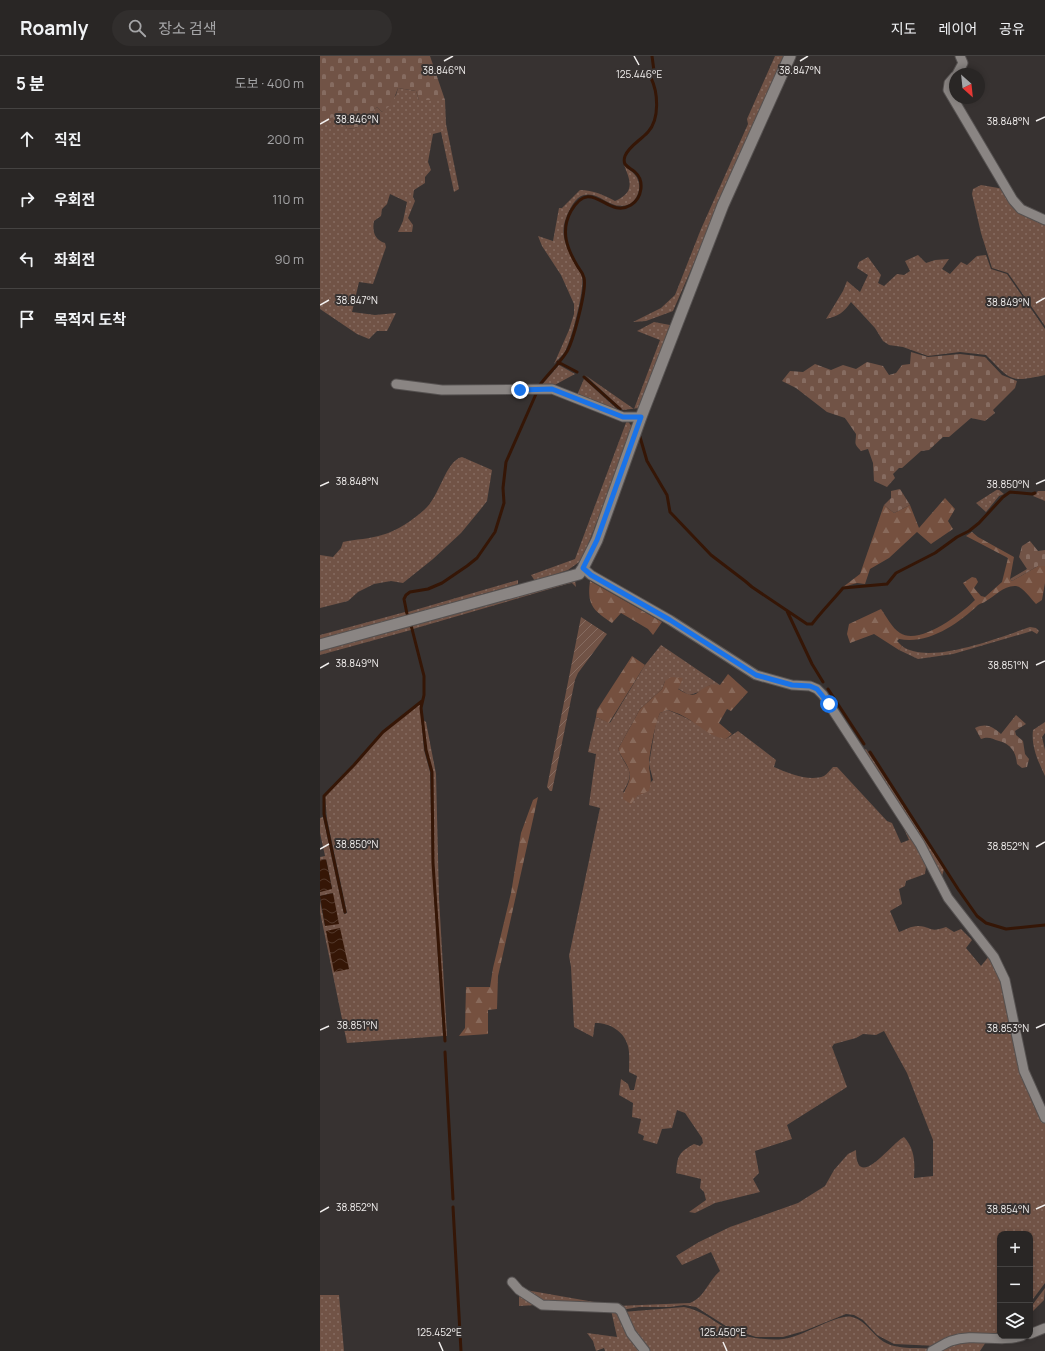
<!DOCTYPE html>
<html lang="ko">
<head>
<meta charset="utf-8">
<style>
	:root { --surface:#292625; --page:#312e2d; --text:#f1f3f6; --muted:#a5a5a7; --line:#454342 }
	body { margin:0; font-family:Manrope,"Noto Sans KR",sans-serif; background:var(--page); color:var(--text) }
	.controls { position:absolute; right:12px; bottom:12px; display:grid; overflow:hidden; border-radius:8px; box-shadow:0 2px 6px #0003 }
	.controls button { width:36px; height:36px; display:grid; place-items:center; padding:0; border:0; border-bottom:1px solid var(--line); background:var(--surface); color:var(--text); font:20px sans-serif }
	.compass { position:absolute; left:629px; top:12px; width:36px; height:36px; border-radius:50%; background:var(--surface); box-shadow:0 2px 6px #0003; rotate:153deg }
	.stop { position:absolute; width:12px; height:12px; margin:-9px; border:3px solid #1a73e8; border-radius:50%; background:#fff }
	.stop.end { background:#1a73e8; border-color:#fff; box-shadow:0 1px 4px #0008 }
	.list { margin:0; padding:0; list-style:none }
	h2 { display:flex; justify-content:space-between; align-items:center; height:52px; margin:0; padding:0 16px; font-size:17px }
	h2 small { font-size:13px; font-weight:400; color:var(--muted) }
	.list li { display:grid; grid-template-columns:26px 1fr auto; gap:12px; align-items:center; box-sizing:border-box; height:60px; padding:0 16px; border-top:1px solid var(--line) }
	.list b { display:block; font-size:15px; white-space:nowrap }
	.list em { font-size:13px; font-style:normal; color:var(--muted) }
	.icon { flex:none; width:22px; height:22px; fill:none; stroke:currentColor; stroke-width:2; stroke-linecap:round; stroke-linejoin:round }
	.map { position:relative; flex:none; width:725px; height:1295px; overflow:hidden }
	header { display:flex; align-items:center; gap:24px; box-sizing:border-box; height:56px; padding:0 20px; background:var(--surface); border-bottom:1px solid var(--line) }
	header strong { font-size:19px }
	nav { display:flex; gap:22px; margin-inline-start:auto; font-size:14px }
	.search { width:280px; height:36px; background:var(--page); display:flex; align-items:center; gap:10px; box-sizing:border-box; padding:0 14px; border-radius:22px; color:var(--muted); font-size:15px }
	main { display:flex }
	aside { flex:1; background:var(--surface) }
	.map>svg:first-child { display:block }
	.grass { fill:url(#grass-dots) }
	.forest { fill:url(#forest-firs) }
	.cemetery { fill:url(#cemetery-stones) }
	.garden { fill:url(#garden-furrows) }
	.water { fill:url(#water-waves) }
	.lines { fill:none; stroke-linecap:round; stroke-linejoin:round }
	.stream { stroke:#351606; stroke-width:3 }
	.minor-casing { stroke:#555150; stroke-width:11 }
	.secondary-casing { stroke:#555150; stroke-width:13 }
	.minor { stroke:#8a8583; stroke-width:9 }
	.secondary { stroke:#8a8583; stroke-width:11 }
	.route { stroke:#1a73e8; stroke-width:5 }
	.ticks { fill:none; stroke:#f2efee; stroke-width:1.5 }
	.ticks-label { font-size:10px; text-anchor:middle; fill:#f2efee; stroke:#373231; stroke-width:4; stroke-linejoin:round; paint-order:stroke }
</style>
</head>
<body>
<header>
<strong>Roamly</strong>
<div class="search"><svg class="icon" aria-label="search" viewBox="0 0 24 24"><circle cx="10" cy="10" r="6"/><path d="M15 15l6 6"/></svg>장소 검색</div>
<nav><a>지도</a><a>레이어</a><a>공유</a></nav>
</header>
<main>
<aside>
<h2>5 분<small>도보 · 400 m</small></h2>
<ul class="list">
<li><svg class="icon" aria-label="ahead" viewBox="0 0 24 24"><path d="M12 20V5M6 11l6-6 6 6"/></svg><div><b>직진</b></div><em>200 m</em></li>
<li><svg class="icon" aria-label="right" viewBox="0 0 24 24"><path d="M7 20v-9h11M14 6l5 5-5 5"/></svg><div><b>우회전</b></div><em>110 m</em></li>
<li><svg class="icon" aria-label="left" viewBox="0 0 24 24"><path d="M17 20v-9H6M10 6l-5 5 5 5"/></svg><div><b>좌회전</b></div><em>90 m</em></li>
<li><svg class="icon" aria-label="arrive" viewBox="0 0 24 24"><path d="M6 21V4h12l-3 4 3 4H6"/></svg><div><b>목적지 도착</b></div></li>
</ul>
</aside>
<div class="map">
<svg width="725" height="1295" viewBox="0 0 725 1295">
	<defs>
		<pattern id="grass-dots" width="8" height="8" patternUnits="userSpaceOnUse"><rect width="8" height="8" fill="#715346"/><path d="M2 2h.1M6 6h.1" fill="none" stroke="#866c61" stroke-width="1.8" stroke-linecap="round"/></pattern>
		<pattern id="forest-firs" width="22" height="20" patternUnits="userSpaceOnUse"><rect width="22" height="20" fill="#75503f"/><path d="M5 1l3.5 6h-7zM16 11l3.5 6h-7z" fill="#896a5b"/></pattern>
		<pattern id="cemetery-stones" width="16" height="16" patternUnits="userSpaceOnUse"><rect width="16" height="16" fill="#715346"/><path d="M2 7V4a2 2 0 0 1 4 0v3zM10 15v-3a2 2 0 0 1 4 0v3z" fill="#866c61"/></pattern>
		<pattern id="garden-furrows" width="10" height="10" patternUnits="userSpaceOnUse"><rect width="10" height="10" fill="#715346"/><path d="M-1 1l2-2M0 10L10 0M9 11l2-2" fill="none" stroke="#866c61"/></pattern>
		<pattern id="water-waves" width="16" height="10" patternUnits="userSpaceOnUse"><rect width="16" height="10" fill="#351606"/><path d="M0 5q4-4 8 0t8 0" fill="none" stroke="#53382b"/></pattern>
	</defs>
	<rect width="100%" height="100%" fill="#373231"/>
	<path class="grass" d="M 455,0 L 464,0 L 353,255 L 326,265 L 313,266 L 341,252 L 355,239 L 381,173 L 428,68 L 427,63 Z
		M 78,32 L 96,35 L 99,44 L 125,44 L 126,68 L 139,133 L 134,136 L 121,76 L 113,78 L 108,106 L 111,114 L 105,121 L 105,127 L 94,134 L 93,141 L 95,145 L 88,162 L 93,169 L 92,176 L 78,176 L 83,165 L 87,146 L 70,138 L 67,148 L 62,153 L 61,160 L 54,165 C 52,176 55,184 65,187 L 66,191 L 53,228 L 39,226 L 32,256 L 55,259 L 76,257 L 67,275 L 57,275 L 49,283 L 37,278 L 0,253 L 0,63 L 19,60 L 27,72 C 44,75 45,60 57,51 L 62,56 L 76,39 Z
		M 304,109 C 307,113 312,115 315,119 C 323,128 319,145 307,149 C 289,154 280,135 264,139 C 255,141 249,154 246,162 C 239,180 248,194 256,210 C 258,214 261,216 262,221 C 265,232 251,287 244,297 C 241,301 237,304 234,308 L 249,274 L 254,258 L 254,248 L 241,219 L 222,190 L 218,180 L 233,185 L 239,152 L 242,152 L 260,134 C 273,134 284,139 295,145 C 316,136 310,124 304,109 Z
		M 661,129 L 684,133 L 691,147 L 725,166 L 725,270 L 688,217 L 672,212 L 661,177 L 652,138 L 653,133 Z
		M 598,199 L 606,207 L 615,204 L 629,203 L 622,213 L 630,218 L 641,206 L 647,209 L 657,200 L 666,199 L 671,213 L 687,218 L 725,273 L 725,319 C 689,327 691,324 666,299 L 640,296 L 608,300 L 583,291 L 569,289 L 563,285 L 555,272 L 531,246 C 524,256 519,260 506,263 L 523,235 L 527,225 L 540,236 L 548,219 L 537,212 L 539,206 L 548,201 L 561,219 L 558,227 L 564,230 L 577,218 L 584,219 L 590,215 L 585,205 Z
		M 334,266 L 350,269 L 319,352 L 303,354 L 265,319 L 314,353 L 340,284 L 317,275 Z
		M 239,309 L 255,318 L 231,331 L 221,330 Z
		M 264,323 L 299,355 L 257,339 Z
		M 307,364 L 313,372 L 262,504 L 248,514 L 215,525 L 211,519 L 255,503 Z
		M 142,401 L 172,414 L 167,445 L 160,454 L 141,477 L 113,503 L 83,527 L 71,525 L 54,528 L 38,536 L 28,545 L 0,552 L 0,499 L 13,501 L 21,492 L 23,486 C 36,483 50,483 62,479 C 77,475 93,464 104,454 C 120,441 125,405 142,401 Z
		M 678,433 L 684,438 L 679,440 L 666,456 L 656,447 Z
		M 718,435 L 725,435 L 725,445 L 713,440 Z
		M 198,524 L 198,528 L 0,584 L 0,579 L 85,556 L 88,560 L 88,556 Z
		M 255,524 L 256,531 L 252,527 L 247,528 L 93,573 L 91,570 L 91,574 L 0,599 L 0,594 Z
		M 710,571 L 716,572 L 719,575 L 717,578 L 712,575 L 633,598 L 598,603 L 579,594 L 582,590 C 609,610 680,581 710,571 Z
		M 341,589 L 400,629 L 390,629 L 379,636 L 369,639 L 345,625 L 342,633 L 320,653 L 298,693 C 306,714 317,713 303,736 L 317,740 L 333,724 L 329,708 L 336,666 L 340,657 L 348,654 L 362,660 L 406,683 L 418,675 L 456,704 L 454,711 C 468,717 489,726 504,720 C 507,718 510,714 513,711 L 517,711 L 567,765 L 572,767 L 581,787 L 589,784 L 580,764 L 607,802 L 605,818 L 586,825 L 585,830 L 579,833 L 582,848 L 570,855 L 579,876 C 585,874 591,870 598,870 C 613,871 609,877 626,871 L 634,876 L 641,873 L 652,884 L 646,892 L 661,910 L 670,899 L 679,914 L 697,998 L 725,1067 L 725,1227 L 710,1247 L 710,1178 L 680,1178 L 680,1275 L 672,1279 L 618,1290 L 574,1288 L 557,1279 L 543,1264 L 534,1259 L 526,1258 L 484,1275 L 463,1281 L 436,1281 L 409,1272 L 376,1251 L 364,1249 L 350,1251 L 319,1251 L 301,1254 L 221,1246 L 200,1233 L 297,1250 L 370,1247 C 385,1241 388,1225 400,1215 L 391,1196 L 362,1209 L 356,1200 L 379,1186 L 410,1171 L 478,1147 L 505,1130 L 514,1114 L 528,1098 L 536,1094 C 536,1138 572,1086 584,1081 C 595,1093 595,1107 594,1122 L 613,1120 L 613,1084 L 587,1017 L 564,975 L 556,979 L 543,978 L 536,982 L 514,988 L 512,991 L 527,1031 L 467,1069 L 472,1083 L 435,1095 L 439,1117 L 433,1123 L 440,1136 L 395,1147 L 375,1157 L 369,1156 L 386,1144 L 384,1136 L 380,1132 L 381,1123 L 356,1117 C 358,1099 358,1097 374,1088 L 380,1090 L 383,1087 L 382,1082 L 365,1057 L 357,1054 L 352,1072 L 342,1073 L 337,1088 L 323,1084 L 324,1080 L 318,1077 L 321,1063 L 312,1061 L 313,1047 L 299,1039 L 301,1023 L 308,1028 L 310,1034 L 314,1034 L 317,1020 L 309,1016 C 309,1008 310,998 308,990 C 304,975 290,967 275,967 L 273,981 L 254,971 L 251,911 L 249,900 L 280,752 L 269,749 L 276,698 L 268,696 L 276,661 L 290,667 L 325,609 Z
		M 100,647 L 104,694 L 110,716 L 112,808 L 123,980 L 27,987 L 0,856 L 0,845 L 5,870 L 13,837 L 0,840 L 0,836 L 12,832 L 6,803 L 0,804 L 0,801 L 5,800 L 0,777 L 0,762 L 3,761 L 24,858 L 27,857 L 7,763 L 5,741 L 66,674 Z
		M 103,664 L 106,666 L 116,718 L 119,842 L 127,980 L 125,980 L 114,807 L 112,716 L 106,694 Z
		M 725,666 L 725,677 L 722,681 L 725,694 L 725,720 C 718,705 711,690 713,674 Z
		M 546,693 L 624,813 L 621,824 L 542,695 Z
		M 725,1232 L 724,1244 L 710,1258 L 710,1252 Z
		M 199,1237 L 216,1249 L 199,1250 Z
		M 0,1239 L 19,1239 L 24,1295 L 0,1295 Z
		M 364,1251 C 381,1254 392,1264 407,1273 C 420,1281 448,1285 463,1283 C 483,1281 518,1257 532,1261 C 546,1264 554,1281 566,1287 C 579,1294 599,1291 614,1293 L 609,1295 L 327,1295 L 303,1256 Z
		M 291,1254 L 298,1257 L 322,1295 L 285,1295 L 284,1292 L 276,1295 L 273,1285 L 267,1277 L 297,1281 Z
		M 630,1286 L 666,1286 L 660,1295 L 615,1295 Z"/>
	<path class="forest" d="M 625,442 L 635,453 L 628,465 L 633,473 L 611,488 L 597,476 L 569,502 L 550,513 L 545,528 L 537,527 L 523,531 L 540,518 L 564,449 L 574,457 L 590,449 L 599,472 Z
		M 652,476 L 658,481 L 694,501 L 690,523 L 692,525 L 718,510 L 725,510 L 725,527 L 722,544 L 716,548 C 711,543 703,531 696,530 C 684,529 675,540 666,545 C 664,547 661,547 658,549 C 638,568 608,589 579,583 L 577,585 L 582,590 L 579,594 L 554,578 L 530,587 L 527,578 L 529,568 L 561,553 C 566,560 572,572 580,577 C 599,590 641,558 655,544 L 643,527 L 652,521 L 656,522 L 658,526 L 654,532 L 661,540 L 665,541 L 682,526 L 688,502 L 646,480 Z
		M 270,525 L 342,566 L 333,579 L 328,573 L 301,557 L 292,567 C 272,554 267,548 270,525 Z
		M 312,600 L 325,609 L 289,667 L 276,661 L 277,654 Z
		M 408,618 L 428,636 L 411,655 L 407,653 L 399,667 L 412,678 L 406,683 C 389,681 377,667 363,660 C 358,657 353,656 348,654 L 340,657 C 335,668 330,695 329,707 C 329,719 333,721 329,735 L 317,740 L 311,748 L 303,743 C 303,735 307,732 309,725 C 313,713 302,704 298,693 L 320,653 L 342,633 L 345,625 L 351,621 L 363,622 L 358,633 C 379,646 375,634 390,629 C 392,628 397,629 400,629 Z
		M 218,741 L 178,920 L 177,953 L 168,954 L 168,978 L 139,980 L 145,972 L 146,931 L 170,931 L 173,912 L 191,837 L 201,777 L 213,744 Z"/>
	<path class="cemetery" d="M 0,0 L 110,0 L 125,44 L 99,44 L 96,35 L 78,32 L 72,48 L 62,56 L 57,51 C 45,60 44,75 27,72 L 19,60 L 1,64 L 0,63 Z
		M 591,296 L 608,301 L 640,298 L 665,301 L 682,319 L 697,325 L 695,332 L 673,354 L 675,357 L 665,365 L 651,362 L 629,381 L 623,381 L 609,394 L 601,395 L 582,412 L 579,412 L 573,418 L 575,422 L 567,431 L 554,425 L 553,407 L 548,393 L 541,395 C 533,387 536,388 536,378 L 525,362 L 507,356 L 476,332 L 462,325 L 470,315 L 483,316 L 495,308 L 511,314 L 523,309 L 536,313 L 547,306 L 563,310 L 569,319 L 576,317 L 582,309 L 590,308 Z
		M 580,433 L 590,449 L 574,457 L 564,449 L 571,442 L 571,435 Z
		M 710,485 L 718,495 L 725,494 L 725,510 L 718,510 L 692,525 L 690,523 L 707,513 L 699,501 L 702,490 Z
		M 696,659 L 706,668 L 695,675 L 696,679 L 703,685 L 705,698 L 709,703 L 707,711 L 702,712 L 697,708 C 696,696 691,688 679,685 C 672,683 669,680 661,683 L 655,672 C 666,667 672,670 681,678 Z"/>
	<path class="garden" d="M 261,561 L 287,578 L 258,617 L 255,624 L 232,735 L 230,735 L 227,731 Z"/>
	<path class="water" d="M 6,803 L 12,833 L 0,836 L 0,804 Z
		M 13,837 L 19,868 L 5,870 L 0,840 Z
		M 20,872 L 29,913 L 14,916 L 6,875 Z"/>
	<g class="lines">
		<path class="stream" d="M 238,306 L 257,316
			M 264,321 L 300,353
			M 219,330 C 227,319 239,308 246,297 C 253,287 267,233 264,222 C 263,217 261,215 258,211 C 247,193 240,175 251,155 C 272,119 287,164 311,149 C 322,142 325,125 315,116 C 312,113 308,112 305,108 C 304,106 304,103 305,100 C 309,90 321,84 328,76 C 340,63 338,36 331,22 L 334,15 L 332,0
			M 320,381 L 327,405 L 347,439 L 350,456 L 391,499 L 425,525 L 432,531 L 487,568 L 492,568 C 502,555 513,544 523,532 L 567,528 L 576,517 L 615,497 L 637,481 L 649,475 L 659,467 L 683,441 L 690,436 L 712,438 L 715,437
			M 467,555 L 492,608 L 503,626
			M 87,558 L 84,543 L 86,539 L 90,536 L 108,533 L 122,527 L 147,510 L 157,502 L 175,476 L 184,447 L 183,432 L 186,406 L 216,338
			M 91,569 L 104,620 L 104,639 L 101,652 L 106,694 L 112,716 L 113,807 L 125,985
			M 508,633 L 544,688
			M 550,696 L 638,833 L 657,860 L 666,867 L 686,873 L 725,869
			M 25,856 L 4,758 L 4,740 L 34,709 L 63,676 L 102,645
			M 125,996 L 133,1143
			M 133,1151 L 141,1295"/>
		<defs>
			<path id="minor" d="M 637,18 L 643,7 L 640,0
				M 635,20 L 629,27 L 628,34 L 693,144 L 701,153 L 725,164
				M 76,328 L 122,334 L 232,333 L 303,361 L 321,361
				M 263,512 L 271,519 L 350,564 L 436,619 L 472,629 L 490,630 L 497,633 L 503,639 L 600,788 L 628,842 L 674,901 L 685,924 L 704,1015 L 725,1062
				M 192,1226 L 199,1234 L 222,1249 L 297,1252 L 301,1255 L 311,1277 L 325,1295
				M 710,1278 L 725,1272
				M 612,1295 C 618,1292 625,1287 631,1285 C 654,1277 679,1287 702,1280"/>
			<path id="secondary" d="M 0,589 L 259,518 L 263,512 L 277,484 L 321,361 L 403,149 L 470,0"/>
		</defs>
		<use href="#minor" class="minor-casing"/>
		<use href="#secondary" class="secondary-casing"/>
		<use href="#minor" class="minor"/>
		<use href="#secondary" class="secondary"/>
	</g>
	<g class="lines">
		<path class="route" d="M 200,334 L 232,333 L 303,361 L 321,361 L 277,484 L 263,512 L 271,519 L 350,564 L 436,619 L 472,629 L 490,630 L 497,633 L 509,648"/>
	</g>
	<path class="ticks" d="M 314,0 L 319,9M 124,5 L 133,0M 480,5 L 488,0M 716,65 L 725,61M 0,68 L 9,63M 716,247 L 725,242M 0,249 L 9,244M 716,428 L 725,424M 0,430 L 9,426M 716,609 L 725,605M 0,612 L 9,607M 716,791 L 725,786M 0,793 L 9,788M 716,972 L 725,968M 0,974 L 9,970M 716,1153 L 725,1149M 0,1156 L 9,1151M 119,1286 L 123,1295M 403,1286 L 407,1295"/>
	<g class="ticks-label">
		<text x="480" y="18">38.847°N</text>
		<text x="124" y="18">38.846°N</text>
		<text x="319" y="22">125.446°E</text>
		<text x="37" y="67">38.846°N</text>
		<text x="688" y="69">38.848°N</text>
		<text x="37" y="248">38.847°N</text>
		<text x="688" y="250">38.849°N</text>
		<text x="37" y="429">38.848°N</text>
		<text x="688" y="432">38.850°N</text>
		<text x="37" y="611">38.849°N</text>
		<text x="688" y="613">38.851°N</text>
		<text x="37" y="792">38.850°N</text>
		<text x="688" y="794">38.852°N</text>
		<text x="37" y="973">38.851°N</text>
		<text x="688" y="976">38.853°N</text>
		<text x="37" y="1155">38.852°N</text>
		<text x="688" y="1157">38.854°N</text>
		<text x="119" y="1280">125.452°E</text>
		<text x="403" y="1280">125.450°E</text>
	</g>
</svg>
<div class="controls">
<button>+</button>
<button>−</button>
<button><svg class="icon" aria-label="layers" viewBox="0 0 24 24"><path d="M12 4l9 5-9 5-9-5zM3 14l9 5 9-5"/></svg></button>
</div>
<svg class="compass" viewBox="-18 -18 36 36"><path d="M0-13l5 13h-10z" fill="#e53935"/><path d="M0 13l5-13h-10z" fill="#a5a5a7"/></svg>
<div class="stop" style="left:509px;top:648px"></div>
<div class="stop end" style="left:200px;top:334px"></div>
</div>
</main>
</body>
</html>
